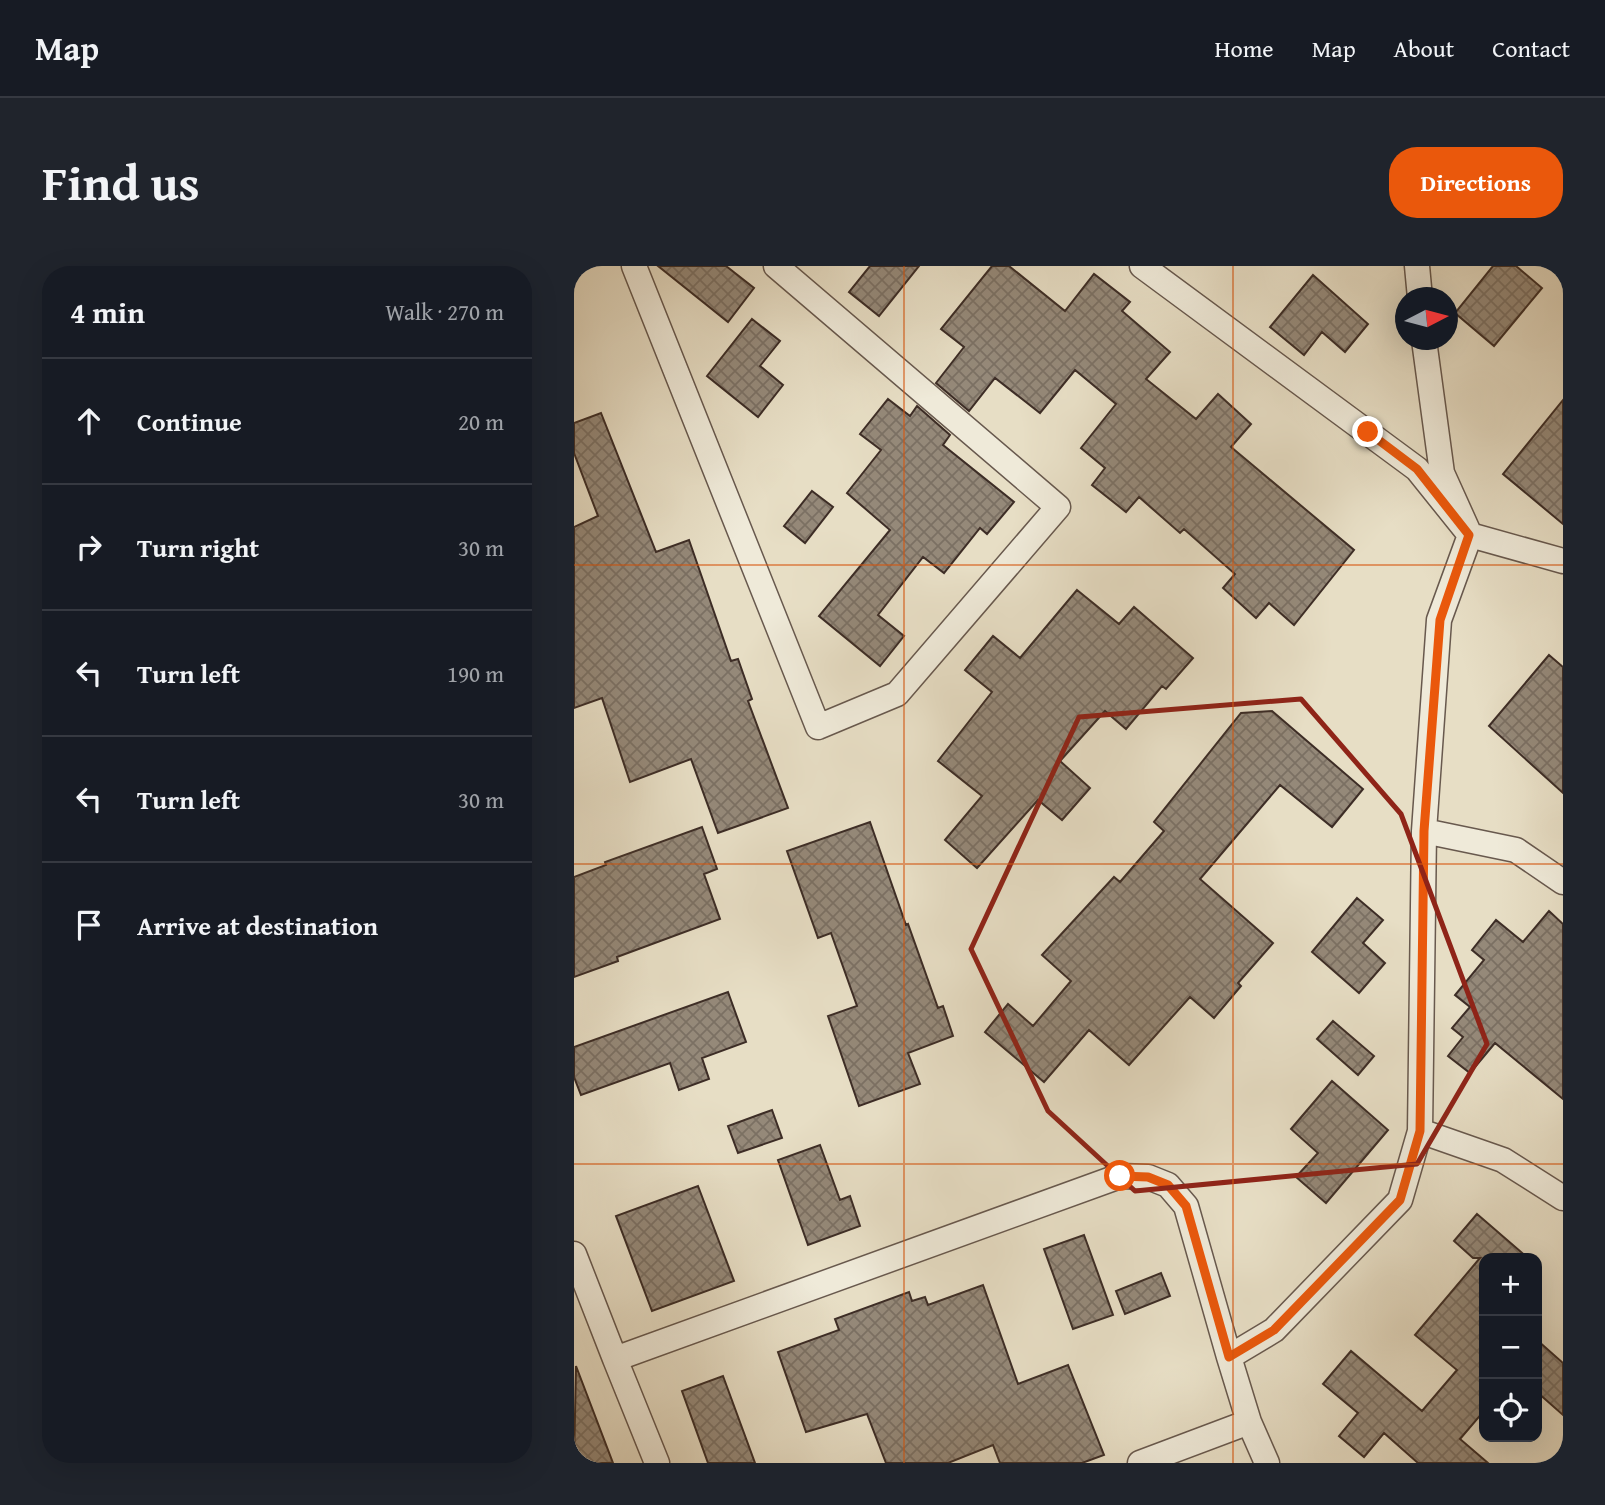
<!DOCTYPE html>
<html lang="en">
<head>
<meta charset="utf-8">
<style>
	:root { --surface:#171b24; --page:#20242c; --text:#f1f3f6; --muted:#9ea1a6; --line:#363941; --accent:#ea580c }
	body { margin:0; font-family:"Gentium Book Plus",serif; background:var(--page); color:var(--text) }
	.controls { position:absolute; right:21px; bottom:21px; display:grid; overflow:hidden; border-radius:14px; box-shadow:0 7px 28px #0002 }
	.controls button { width:63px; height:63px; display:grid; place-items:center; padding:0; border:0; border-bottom:2px solid var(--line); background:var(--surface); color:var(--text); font:35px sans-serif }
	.compass { position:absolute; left:821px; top:21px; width:63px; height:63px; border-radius:50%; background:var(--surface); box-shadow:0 7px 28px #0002; rotate:84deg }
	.stop { position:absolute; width:21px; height:21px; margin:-16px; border:5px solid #ea580c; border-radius:50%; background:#fff }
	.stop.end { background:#ea580c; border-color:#fff; box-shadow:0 2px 7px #0008 }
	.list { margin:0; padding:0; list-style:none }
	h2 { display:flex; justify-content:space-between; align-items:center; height:91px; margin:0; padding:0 28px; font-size:30px }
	h2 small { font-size:23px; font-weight:400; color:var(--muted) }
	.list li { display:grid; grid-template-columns:46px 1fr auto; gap:21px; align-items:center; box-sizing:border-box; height:126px; padding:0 28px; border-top:2px solid var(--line) }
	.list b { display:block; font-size:26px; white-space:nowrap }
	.list em { font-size:23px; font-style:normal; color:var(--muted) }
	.icon { flex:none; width:38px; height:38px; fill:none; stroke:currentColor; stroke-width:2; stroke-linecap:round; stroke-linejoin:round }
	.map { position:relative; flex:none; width:989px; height:1197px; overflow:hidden; border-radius:28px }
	header { display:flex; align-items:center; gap:42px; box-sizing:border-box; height:98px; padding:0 35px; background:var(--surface); border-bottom:2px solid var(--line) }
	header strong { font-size:33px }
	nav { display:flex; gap:38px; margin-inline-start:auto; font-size:24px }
	.intro { display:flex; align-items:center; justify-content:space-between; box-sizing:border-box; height:168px; padding:0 42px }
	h1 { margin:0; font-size:49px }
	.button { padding:18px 32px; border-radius:28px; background:var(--accent); color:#fff; font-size:24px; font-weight:700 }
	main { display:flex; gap:42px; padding:0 42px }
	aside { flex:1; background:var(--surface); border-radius:28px; box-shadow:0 7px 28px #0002 }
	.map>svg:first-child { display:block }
	.building { fill:url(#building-cross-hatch); stroke:#3d2d26; stroke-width:2 }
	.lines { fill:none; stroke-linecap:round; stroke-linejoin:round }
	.minor-casing { stroke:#68594e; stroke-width:27 }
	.minor { stroke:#efead9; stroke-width:24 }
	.route { stroke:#ea580c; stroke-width:9 }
	.marked { fill:none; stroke:#8f2418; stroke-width:5; stroke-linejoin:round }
	.grid { fill:none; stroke:#d7550f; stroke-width:2; stroke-opacity:0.55 }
</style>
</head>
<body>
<header>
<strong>Map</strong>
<nav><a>Home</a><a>Map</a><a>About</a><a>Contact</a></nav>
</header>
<div class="intro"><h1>Find us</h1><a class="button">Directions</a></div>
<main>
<aside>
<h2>4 min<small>Walk · 270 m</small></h2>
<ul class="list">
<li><svg class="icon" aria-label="ahead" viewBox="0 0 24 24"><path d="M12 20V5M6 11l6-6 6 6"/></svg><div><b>Continue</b></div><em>20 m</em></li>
<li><svg class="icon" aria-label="right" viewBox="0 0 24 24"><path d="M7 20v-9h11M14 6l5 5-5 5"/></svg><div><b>Turn right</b></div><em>30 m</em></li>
<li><svg class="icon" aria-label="left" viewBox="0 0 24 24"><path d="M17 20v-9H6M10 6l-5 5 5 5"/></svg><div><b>Turn left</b></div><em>190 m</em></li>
<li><svg class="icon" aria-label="left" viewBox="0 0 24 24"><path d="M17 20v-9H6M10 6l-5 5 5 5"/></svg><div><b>Turn left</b></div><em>30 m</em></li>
<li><svg class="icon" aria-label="arrive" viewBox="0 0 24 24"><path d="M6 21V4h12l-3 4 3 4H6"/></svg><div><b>Arrive at destination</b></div></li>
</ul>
</aside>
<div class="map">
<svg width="989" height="1197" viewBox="0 0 989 1197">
	<defs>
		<pattern id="building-cross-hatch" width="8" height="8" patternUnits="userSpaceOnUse" patternTransform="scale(1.75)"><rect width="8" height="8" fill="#958979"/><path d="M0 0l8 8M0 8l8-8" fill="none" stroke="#7b7063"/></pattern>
	</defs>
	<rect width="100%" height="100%" fill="#e7dec5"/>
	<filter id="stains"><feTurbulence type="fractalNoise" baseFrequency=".00286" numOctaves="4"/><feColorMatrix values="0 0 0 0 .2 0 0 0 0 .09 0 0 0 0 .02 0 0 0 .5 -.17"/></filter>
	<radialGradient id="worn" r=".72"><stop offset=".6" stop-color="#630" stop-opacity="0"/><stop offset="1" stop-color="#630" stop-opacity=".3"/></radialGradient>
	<path class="building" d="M 84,0 L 152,0 L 180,22 L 154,56 Z
		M 296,0 L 345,0 L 305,50 L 275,26 Z
		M 418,0 L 435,0 L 491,45 L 520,8 L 556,36 L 548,45 L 596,86 L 572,113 L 622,153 L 644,128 L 677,158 L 657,181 L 780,284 L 720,359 L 695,337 L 682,352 L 649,322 L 661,308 L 610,263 L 606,267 L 565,231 L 552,246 L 518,219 L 531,202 L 507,182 L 542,138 L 501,104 L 466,147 L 421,112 L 395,145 L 362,117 L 390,81 L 367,63 Z
		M 919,0 L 942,0 L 968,22 L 920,80 L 881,47 Z
		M 739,9 L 794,58 L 771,86 L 748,66 L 730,89 L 696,61 Z
		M 178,53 L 206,75 L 186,100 L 209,119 L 184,151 L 133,110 Z
		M 314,133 L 336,150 L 343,140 L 376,169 L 369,179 L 440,236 L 413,268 L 406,262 L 370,307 L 349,291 L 304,349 L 330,370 L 306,400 L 245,350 L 316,264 L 273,227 L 307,184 L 286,168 Z
		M 989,134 L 989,258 L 929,208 Z
		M 27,147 L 82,286 L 115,274 L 157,395 L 164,393 L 178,433 L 174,435 L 214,542 L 144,567 L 117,493 L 56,516 L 28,432 L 0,442 L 0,261 L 24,250 L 0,187 L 0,157 Z
		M 238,225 L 259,241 L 231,277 L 210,260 Z
		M 503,324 L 545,358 L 560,341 L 619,392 L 592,423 L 588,420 L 552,463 L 531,445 L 486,495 L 516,522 L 488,554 L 464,534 L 403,602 L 371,574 L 408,530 L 364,495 L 418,426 L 391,404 L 419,370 L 446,392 Z
		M 975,389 L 989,401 L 989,527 L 915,460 Z
		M 698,445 L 789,523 L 758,561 L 706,519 L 626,613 L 699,677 L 664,717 L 667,720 L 640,752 L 616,731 L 555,799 L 515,764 L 470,816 L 411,766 L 434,738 L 459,760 L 497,715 L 468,689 L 540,611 L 546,616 L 590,565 L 580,556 L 667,447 Z
		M 296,556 L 332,659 L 334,658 L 364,742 L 369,740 L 379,770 L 334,787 L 346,818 L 285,840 L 254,750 L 283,740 L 257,667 L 244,672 L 213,585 Z
		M 128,561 L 143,603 L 130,608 L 146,653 L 43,691 L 44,695 L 0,711 L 0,611 L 32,599 L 31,596 Z
		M 783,632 L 809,654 L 789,677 L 811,697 L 785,727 L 738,686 Z
		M 975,645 L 989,658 L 989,833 L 921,777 L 896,807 L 874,790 L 889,771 L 878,762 L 896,741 L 881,729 L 910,694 L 898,684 L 922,654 L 949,676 Z
		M 154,726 L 172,776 L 128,792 L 135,813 L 105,824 L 96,797 L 7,829 L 0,811 L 0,781 Z
		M 759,755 L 800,790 L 784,809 L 743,773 Z
		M 758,815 L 814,864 L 752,937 L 722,911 L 744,887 L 717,863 Z
		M 198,844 L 208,872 L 164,887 L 154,860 Z
		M 246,879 L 266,934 L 276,930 L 286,960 L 234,979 L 204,894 Z
		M 124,920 L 160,1015 L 78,1045 L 42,950 Z
		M 903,948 L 954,992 L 910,992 L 910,1145 L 886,1173 L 914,1197 L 844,1197 L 810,1167 L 790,1191 L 765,1170 L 784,1147 L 749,1118 L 777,1085 L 848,1145 L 883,1104 L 841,1069 L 906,992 L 899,992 L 880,975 Z
		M 510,969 L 539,1049 L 499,1063 L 470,983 Z
		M 587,1007 L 596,1030 L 551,1048 L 542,1025 Z
		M 409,1019 L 444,1118 L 494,1099 L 530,1189 L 508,1197 L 426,1197 L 419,1179 L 374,1197 L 312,1197 L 293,1148 L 232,1166 L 204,1086 L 265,1064 L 261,1053 L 335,1026 L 338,1035 L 351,1031 L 354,1039 Z
		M 963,1074 L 989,1097 L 989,1149 L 963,1126 Z
		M 2,1100 L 39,1197 L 0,1197 Z
		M 149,1110 L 181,1197 L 134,1197 L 108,1125 Z"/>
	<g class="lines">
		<defs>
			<path id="minor" d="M 60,0 L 244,461 L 323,428 L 484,241 L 202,0
				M 568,0 L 843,203 L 896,269 L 989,295
				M 843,0 L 846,32
				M 850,565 L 942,584 L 989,616
				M 846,865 L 929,894 L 989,932
				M 0,988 L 41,1093
				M 83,1197 L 41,1093 L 546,910 L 574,911 L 594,919 L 612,940 L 655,1091
				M 566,1197 L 675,1156
				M 693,1197 L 675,1156 L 655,1091 L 700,1064 L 826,934 L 846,865 L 850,565 L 865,354 L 896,269 L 868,207 L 850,74"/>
		</defs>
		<use href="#minor" class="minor-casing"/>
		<use href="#minor" class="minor"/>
	</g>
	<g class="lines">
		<path class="route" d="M 546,910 L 574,911 L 594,919 L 612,940 L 655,1091 L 700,1064 L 826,934 L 846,865 L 850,565 L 866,354 L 895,269 L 843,203 L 794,166"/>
	</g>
	<path class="marked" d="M 727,433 L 827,548 L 913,778 L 843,898 L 561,925 L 474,845 L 397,683 L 505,451 Z"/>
	<path class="grid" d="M 330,0 L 330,1197M 659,0 L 659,1197M 0,299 L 989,299M 0,598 L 989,598M 0,898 L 989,898"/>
	<rect width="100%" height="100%" filter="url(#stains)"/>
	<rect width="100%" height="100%" fill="url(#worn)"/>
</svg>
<div class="controls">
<button>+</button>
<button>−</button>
<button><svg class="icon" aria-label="locate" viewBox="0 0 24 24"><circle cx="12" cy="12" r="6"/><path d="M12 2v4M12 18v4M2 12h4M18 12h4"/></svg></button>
</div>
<svg class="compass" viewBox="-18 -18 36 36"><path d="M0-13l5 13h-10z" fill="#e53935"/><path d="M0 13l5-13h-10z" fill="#9ea1a6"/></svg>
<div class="stop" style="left:546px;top:910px"></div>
<div class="stop end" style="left:794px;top:166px"></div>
</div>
</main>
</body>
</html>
